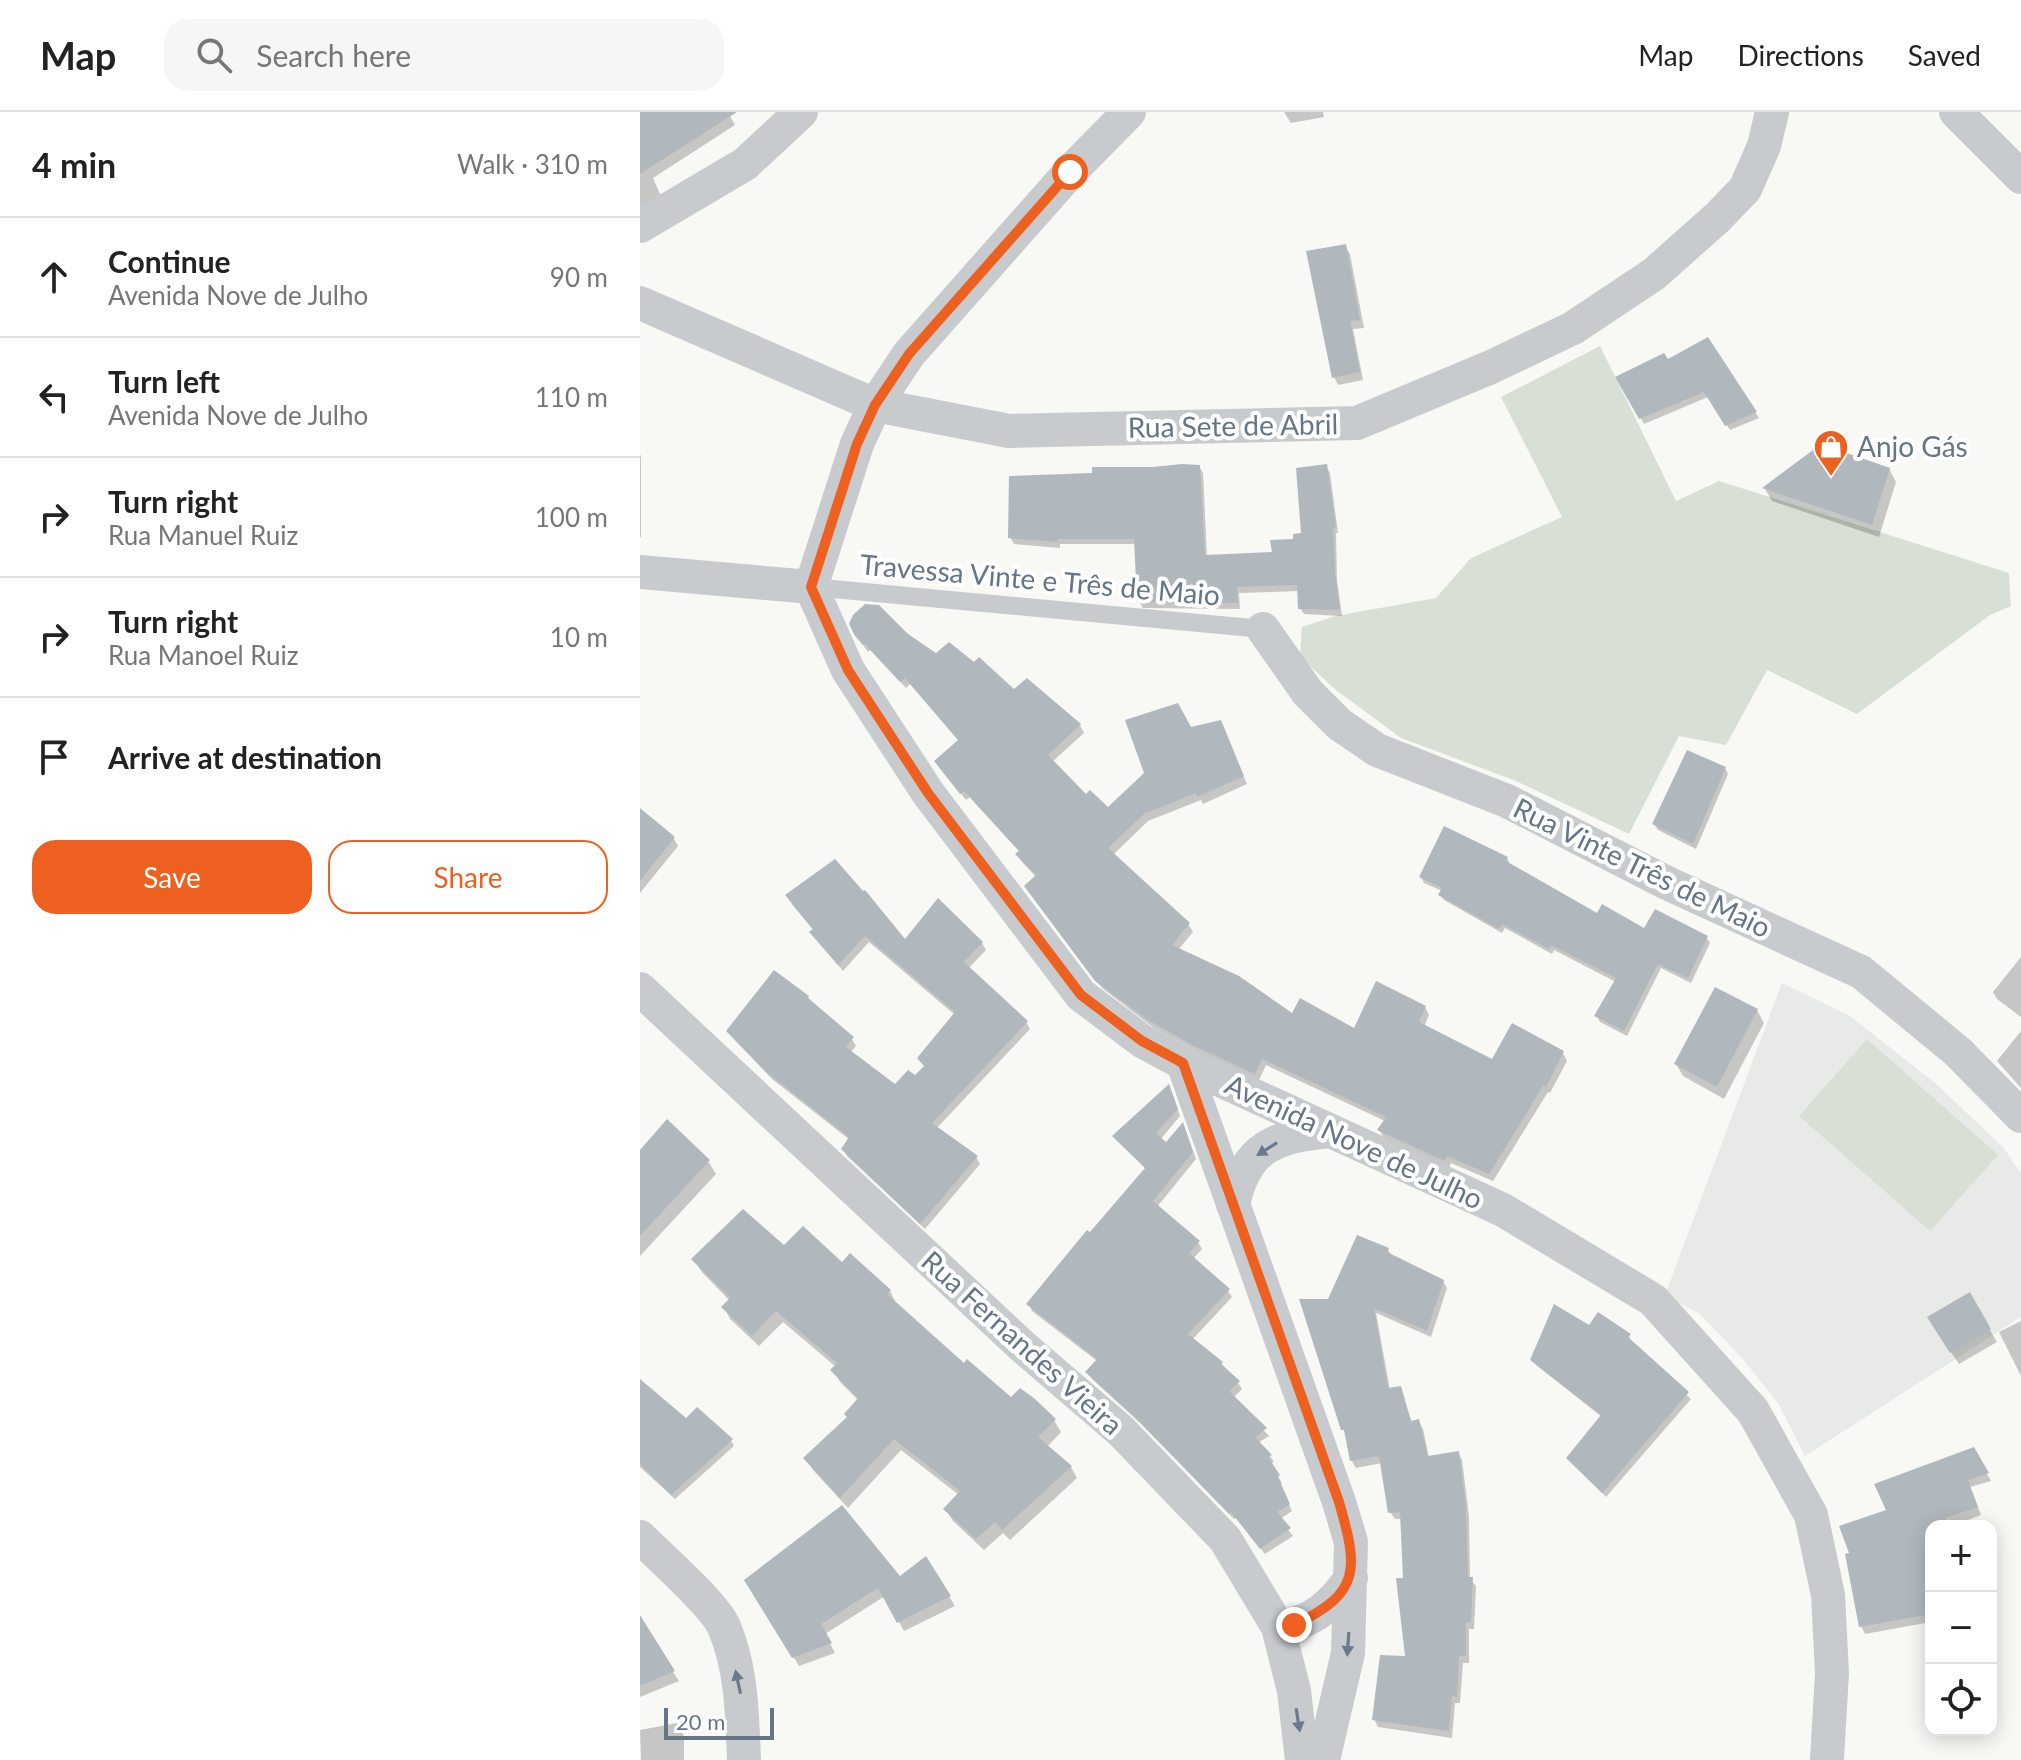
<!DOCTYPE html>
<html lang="en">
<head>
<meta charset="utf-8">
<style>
	:root { --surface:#fff; --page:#f6f6f6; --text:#222; --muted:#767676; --line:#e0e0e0; --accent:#ed601f }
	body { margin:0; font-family:Lato,sans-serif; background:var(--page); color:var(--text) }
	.controls { position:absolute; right:24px; bottom:24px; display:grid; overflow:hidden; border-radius:16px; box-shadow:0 4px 20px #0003 }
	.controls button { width:72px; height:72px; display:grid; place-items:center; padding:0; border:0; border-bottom:2px solid var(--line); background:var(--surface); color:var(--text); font:40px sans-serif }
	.scale { position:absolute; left:24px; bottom:20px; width:110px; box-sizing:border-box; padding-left:8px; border:4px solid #657588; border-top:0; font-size:22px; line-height:28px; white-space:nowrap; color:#657588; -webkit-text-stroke:6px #fff; paint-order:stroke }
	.stop { position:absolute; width:24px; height:24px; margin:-18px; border:6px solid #ed601f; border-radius:50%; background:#fff }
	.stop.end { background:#ed601f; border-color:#fff; box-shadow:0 2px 8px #0008 }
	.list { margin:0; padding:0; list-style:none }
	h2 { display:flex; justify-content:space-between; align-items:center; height:104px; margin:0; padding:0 32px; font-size:34px }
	h2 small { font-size:26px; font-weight:400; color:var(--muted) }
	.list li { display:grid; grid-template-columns:52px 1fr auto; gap:24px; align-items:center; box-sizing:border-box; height:120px; padding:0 32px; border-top:2px solid var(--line) }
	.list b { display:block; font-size:30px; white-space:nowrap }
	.list p { margin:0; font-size:26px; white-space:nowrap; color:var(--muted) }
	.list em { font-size:26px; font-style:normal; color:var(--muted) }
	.actions { display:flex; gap:16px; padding:24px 32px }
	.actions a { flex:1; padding:18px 0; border:2px solid var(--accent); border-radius:24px; text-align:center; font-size:28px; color:var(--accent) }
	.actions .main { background:var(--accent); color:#fff }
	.icon { flex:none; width:44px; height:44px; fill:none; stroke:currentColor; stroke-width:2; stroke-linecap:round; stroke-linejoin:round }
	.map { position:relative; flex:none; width:1381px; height:1648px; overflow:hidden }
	header { display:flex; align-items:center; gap:48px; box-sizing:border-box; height:112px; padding:0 40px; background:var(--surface); border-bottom:2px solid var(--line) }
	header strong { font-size:38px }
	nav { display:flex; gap:44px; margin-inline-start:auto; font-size:28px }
	.search { width:560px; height:72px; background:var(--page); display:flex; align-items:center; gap:20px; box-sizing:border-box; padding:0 28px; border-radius:24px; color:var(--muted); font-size:30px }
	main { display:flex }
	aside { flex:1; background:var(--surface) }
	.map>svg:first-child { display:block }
	.built { fill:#e8eae8 }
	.green { fill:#d8e0d5 }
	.shadow { fill:#0003 }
	.building { fill:#b0b8be }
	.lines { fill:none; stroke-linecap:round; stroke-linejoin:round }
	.service { stroke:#c7cbce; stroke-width:18 }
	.minor { stroke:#c7cbce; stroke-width:34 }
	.oneway { fill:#6a798c }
	.route { stroke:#ed601f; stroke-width:10 }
	.labels { text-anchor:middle; stroke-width:8; stroke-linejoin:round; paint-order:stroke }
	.street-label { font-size:28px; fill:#657588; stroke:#fff }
	.poi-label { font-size:28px; fill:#657588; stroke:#fff; text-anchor:start }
</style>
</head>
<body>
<header>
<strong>Map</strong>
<div class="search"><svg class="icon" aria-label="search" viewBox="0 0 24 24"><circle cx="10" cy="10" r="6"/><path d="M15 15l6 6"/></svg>Search here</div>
<nav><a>Map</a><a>Directions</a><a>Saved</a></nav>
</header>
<main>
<aside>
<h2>4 min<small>Walk · 310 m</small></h2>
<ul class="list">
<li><svg class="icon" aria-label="ahead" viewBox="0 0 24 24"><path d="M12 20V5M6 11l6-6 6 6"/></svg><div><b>Continue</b><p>Avenida Nove de Julho</p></div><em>90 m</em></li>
<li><svg class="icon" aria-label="left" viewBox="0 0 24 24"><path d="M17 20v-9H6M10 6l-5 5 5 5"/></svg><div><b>Turn left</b><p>Avenida Nove de Julho</p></div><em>110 m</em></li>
<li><svg class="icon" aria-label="right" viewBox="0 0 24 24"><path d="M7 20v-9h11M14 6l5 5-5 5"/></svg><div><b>Turn right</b><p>Rua Manuel Ruiz</p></div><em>100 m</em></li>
<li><svg class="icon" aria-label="right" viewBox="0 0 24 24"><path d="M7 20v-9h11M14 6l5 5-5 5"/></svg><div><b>Turn right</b><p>Rua Manoel Ruiz</p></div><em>10 m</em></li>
<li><svg class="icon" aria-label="arrive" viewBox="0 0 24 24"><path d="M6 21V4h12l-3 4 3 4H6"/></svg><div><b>Arrive at destination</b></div></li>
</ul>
<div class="actions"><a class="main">Save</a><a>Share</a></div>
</aside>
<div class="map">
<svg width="1381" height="1648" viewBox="0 0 1381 1648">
	<rect width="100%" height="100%" fill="#f8f8f5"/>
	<path class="built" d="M 1142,871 L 1210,904 L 1295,971 L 1364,1036 L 1381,1062 L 1381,1205 L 1165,1344 L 1138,1291 L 1101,1245 L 1060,1202 L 1025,1183 Z"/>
	<path class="green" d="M 960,234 L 1036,389 L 1079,369 L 1369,461 L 1371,494 L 1350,503 L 1217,602 L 1127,558 L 1086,633 L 1039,624 L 989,722 L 876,669 L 761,626 L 696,578 L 660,545 L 662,515 L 695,504 L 796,486 L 831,446 L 922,405 L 861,285 Z
		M 1227,927 L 1358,1043 L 1290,1119 L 1159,1004 Z"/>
	<path class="shadow" d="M 0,0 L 88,0 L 95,13 L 13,66 L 23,89 L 0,101 Z
		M 644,0 L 683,0 L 684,5 L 651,11 Z
		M 705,134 L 710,142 L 724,216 L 713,217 L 723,268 L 698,273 L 694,265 Z
		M 1068,228 L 1119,306 L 1090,318 L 1068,285 L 1004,312 L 978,266 L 1027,250 Z
		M 1181,334 L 1249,357 L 1256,370 L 1239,425 L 1132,389 L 1125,377 Z
		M 0,342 L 1,345 L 1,425 L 0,425 Z
		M 686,354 L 690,361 L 698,421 L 696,421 L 697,468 L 702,504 L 664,502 L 660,496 L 659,479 L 599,481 L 600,497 L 503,496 L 499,489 L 496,432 L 420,432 L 420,436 L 374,432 L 370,425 L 559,355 L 563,361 L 567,445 L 634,442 L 663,423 Z
		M 217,524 L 267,524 L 296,543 L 374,580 L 387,568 L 440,613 L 444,621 L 412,650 L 446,685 L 468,698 L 550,617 L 584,618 L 607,672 L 563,692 L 561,688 L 508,709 L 473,743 L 549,813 L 553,820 L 538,838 L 653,904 L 715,918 L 785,895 L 789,903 L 784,915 L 852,949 L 923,941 L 927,949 L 910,981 L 908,980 L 853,1069 L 811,1051 L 809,1056 L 744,1026 L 739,1018 L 745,1009 L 626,953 L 619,968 L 558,940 L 514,916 L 462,876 L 391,782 L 396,765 L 382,750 L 377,743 L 380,740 L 330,685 L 326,688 L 301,657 L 319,629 L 270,572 L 266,576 L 230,538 L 228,540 Z
		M 1085,656 L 1088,662 L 1056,737 L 1018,718 L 1014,712 Z
		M 0,700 L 34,727 L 38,734 L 0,781 Z
		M 867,746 L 870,752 L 958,804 L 1005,819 L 1066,825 L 1070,831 L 1051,871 L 1021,856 L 987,924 L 960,910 L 957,904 L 976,870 L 914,838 L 912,842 L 865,816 L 862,821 L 804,788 L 800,783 L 802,779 L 784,771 L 781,765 Z
		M 151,791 L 265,830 L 342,831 L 346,838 L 328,857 L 386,910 L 390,917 L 296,1017 L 336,1045 L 340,1052 L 285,1117 L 207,1044 L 203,1037 L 210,1028 L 132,967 L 88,920 L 168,885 L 172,893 L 212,927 L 216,934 L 210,941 L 255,975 L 275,966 L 285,955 L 315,903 L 229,830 L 203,859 L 176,827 L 174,819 Z
		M 1381,845 L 1381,905 L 1357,887 L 1353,880 Z
		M 1117,898 L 1124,911 L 1084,987 L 1043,964 L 1036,952 Z
		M 1381,919 L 1381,976 L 1357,949 Z
		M 532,981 L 540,1004 L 520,1028 L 526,1033 L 546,1019 L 556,1047 L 517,1095 L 558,1130 L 562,1137 L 553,1147 L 588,1179 L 592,1185 L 552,1228 L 582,1252 L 598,1271 L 602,1277 L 593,1286 L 629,1324 L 618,1331 L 630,1344 L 634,1350 L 630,1352 L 642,1371 L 640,1372 L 652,1399 L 640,1407 L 653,1424 L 625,1442 L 596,1406 L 594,1407 L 501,1312 L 452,1267 L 448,1260 L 457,1249 L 392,1199 L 389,1192 L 506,1057 L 475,1025 Z
		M 0,1041 L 68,1049 L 76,1062 L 0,1144 Z
		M 144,1136 L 202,1153 L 250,1179 L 256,1191 L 324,1253 L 371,1288 L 414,1308 L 421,1320 L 407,1335 L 431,1355 L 437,1366 L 370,1428 L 363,1421 L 344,1438 L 313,1409 L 306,1398 L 319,1383 L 261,1338 L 208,1396 L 173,1358 L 166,1346 L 208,1306 L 219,1289 L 200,1270 L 193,1258 L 196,1255 L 143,1210 L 119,1234 L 90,1207 L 84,1195 L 90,1189 L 61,1159 L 54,1147 Z
		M 748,1137 L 752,1145 L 803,1169 L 807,1176 L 791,1225 L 736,1201 L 750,1278 L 760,1276 L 772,1311 L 778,1309 L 783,1317 L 789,1346 L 818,1341 L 822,1348 L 829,1404 L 830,1467 L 836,1474 L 834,1517 L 829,1517 L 829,1551 L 823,1551 L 820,1591 L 815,1591 L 812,1626 L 738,1615 L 734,1607 L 767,1546 L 762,1407 L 755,1407 L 750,1400 L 742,1351 L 716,1356 L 712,1349 L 707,1325 L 703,1317 L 690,1189 Z
		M 1329,1183 L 1357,1230 L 1319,1252 L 1297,1219 Z
		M 1381,1209 L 1381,1264 L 1359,1220 Z
		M 950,1215 L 989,1223 L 991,1231 L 1051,1287 L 966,1385 L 929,1346 L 962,1305 L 896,1253 L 893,1247 Z
		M 0,1283 L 46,1309 L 91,1328 L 94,1334 L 35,1387 L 0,1355 Z
		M 1333,1337 L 1351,1369 L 1330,1375 L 1341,1403 L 1312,1414 L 1291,1414 L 1291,1510 L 1225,1522 L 1221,1514 L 1249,1399 Z
		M 286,1447 L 315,1494 L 264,1519 L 245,1484 L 185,1522 L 195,1541 L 159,1554 L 106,1469 L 259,1467 Z
		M 0,1515 L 11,1526 L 39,1569 L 0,1585 Z
		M 37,1611 L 44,1624 L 44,1648 L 1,1648 L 0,1618 Z"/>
	<path class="building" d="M 0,0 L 97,0 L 0,62 Z
		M 706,132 L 720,208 L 710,209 L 720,260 L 692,266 L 666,139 Z
		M 1068,225 L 1117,300 L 1085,314 L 1064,280 L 999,307 L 975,265 L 1024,241 L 1028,247 Z
		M 1181,332 L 1250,356 L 1232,413 L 1122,376 Z
		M 542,352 L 560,353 L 565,443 L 632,440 L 630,428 L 653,427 L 653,422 L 661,421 L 656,356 L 687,352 L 696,416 L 693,415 L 695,460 L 700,498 L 658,497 L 657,473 L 597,475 L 598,491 L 497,490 L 494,427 L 418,427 L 418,430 L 368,426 L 369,364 L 452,361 L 452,355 L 513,355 Z
		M 225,492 L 239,493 L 268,522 L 296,541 L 309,530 L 334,550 L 339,545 L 374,577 L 387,566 L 441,612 L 408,643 L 446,682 L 450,678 L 468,695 L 504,661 L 485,608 L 538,591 L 551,615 L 581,608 L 604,664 L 557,685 L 556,681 L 504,702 L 468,736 L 550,811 L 532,833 L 599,864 L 652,901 L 660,886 L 714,916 L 736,869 L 786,894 L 779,910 L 852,947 L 872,911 L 924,939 L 906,975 L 903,974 L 849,1062 L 807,1044 L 805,1049 L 737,1018 L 746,1005 L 622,947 L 615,962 L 552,933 L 508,908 L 455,869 L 384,774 L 396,763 L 375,742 L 379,739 L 324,679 L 320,682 L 294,649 L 318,628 L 265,566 L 260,570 L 225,532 L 223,533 L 215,524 L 209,512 L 213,503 Z
		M 1047,638 L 1086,655 L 1053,732 L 1012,712 Z
		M 0,696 L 35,725 L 0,769 Z
		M 804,714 L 868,745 L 866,749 L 957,801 L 962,792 L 1004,816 L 1015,797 L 1068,824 L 1048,866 L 1018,852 L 984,919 L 954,904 L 976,866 L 911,833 L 909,837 L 862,812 L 859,817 L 798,783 L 802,776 L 779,765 Z
		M 195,747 L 223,779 L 225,778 L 265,827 L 298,786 L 343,830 L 324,850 L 388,909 L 292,1011 L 338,1044 L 280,1112 L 201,1037 L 209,1025 L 126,960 L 86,919 L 134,858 L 169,884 L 168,886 L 214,925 L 206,935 L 255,972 L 268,958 L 275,963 L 284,954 L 277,946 L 315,900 L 225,824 L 198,853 L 169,820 L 173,817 L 145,783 Z
		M 1075,875 L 1118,897 L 1077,975 L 1034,952 Z
		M 529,972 L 538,997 L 516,1021 L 526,1030 L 543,1010 L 553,1040 L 513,1089 L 560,1129 L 549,1141 L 590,1177 L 548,1222 L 583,1250 L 581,1252 L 600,1269 L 589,1279 L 627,1316 L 615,1325 L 632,1343 L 628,1345 L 640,1363 L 638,1365 L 650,1392 L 637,1400 L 651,1416 L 620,1437 L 591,1400 L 589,1402 L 495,1305 L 445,1260 L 457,1247 L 386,1192 L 447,1118 L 450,1120 L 505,1056 L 472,1024 Z
		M 27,1007 L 70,1048 L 0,1124 L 0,1038 Z
		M 103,1097 L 144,1133 L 163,1114 L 202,1150 L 210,1141 L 251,1178 L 247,1182 L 324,1251 L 327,1247 L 371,1285 L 380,1276 L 395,1287 L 416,1307 L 398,1325 L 432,1354 L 362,1418 L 355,1410 L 336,1427 L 303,1397 L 320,1379 L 254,1327 L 200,1386 L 163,1346 L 207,1305 L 204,1302 L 218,1286 L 190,1258 L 197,1251 L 136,1199 L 112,1224 L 81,1195 L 90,1186 L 51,1147 Z
		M 717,1123 L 749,1136 L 747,1140 L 804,1168 L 787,1219 L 734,1196 L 748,1276 L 761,1274 L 771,1309 L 779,1307 L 788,1344 L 819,1339 L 826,1395 L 828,1465 L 833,1465 L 831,1510 L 826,1510 L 826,1544 L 819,1544 L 817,1585 L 812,1584 L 809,1619 L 732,1608 L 740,1543 L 765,1544 L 756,1466 L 763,1466 L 760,1400 L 748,1401 L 739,1344 L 710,1349 L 704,1318 L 701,1318 L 659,1187 L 688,1187 Z
		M 1330,1180 L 1351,1217 L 1310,1241 L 1287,1205 Z
		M 914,1192 L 949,1213 L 958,1200 L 991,1222 L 988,1225 L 1049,1280 L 962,1381 L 926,1346 L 961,1303 L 890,1248 Z
		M 0,1267 L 46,1306 L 57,1295 L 93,1327 L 31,1383 L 0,1352 Z
		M 1334,1335 L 1349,1361 L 1328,1368 L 1338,1395 L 1305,1406 L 1308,1414 L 1291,1414 L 1291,1502 L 1219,1515 L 1205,1442 L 1209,1441 L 1199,1414 L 1246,1398 L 1234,1372 Z
		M 202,1393 L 260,1464 L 286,1444 L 311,1484 L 257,1511 L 238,1476 L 181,1512 L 192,1531 L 152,1546 L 104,1468 Z
		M 0,1503 L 35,1559 L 0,1574 Z"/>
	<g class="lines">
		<path class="service" d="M 171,475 L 623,517"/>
		<path class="minor" d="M 489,0 L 430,60 L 269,242 L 235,293 L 217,332 L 171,475 L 208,558 L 288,681 L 441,883 L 502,929 L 543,951 L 863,1098 L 1013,1188 L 1113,1299 L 1171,1403 L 1188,1483 L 1192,1561 L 1187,1648
			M 1316,0 L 1381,65
			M 0,114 L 105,52 L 161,0
			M 0,191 L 235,293 L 369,319 L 717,311 L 851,255 L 933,216 L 1014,162 L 1077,106 L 1105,77 L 1124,34 L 1132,0
			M 0,460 L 171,475
			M 623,517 L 668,581 L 699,612 L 737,638 L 867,689 L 1027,771 L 1221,860 L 1318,940 L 1381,1004
			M 0,877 L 382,1234 L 481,1319 L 585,1427 L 638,1515 L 654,1579 L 662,1648
			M 543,951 L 699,1390 L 711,1430 L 708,1541 L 683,1648
			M 593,1093 C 605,1034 636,1024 691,1019
			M 0,1425 C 19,1444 75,1493 84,1515 C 102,1557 102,1603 104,1648
			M 638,1515 C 671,1512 692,1493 711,1466"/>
	</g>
	<defs><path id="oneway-solid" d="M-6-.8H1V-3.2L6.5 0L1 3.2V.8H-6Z" transform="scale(2)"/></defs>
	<g class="oneway">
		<use href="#oneway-solid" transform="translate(627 1037) rotate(148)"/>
		<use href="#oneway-solid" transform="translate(708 1532) rotate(94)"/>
		<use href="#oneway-solid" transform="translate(98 1570) rotate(-102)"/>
		<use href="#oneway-solid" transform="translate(658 1608) rotate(81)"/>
	</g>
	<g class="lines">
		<path class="route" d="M 430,60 L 269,242 L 235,293 L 217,332 L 171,475 L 208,558 L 288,681 L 441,883 L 502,929 L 543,951 L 699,1390 C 718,1456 722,1481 654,1513"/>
	</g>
	<defs>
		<symbol id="shop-pin" viewBox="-11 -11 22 30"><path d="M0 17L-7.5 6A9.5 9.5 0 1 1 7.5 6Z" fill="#ed601f" stroke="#fff"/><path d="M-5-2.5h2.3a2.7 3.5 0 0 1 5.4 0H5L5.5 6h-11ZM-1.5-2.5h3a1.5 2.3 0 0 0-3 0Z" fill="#fff"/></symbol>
	</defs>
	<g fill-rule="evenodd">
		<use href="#shop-pin" x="1171" y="315" width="40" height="54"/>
	</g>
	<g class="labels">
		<g class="street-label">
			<text transform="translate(593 314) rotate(-1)" y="10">Rua Sete de Abril</text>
			<text transform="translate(400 468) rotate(5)" y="10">Travessa Vinte e Três de Maio</text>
			<text transform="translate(1002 756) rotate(26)" y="10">Rua Vinte Três de Maio</text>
			<text transform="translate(714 1030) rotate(25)" y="10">Avenida Nove de Julho</text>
			<text transform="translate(382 1231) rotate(42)" y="10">Rua Fernandes Vieira</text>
		</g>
		<g class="poi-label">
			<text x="1217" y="345">Anjo Gás</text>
		</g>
	</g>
</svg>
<div class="controls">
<button>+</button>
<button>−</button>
<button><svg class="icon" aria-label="locate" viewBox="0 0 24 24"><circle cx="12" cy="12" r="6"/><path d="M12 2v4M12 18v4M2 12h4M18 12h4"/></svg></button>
</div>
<div class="scale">20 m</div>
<div class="stop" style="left:430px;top:60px"></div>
<div class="stop end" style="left:654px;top:1513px"></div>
</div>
</main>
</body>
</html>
